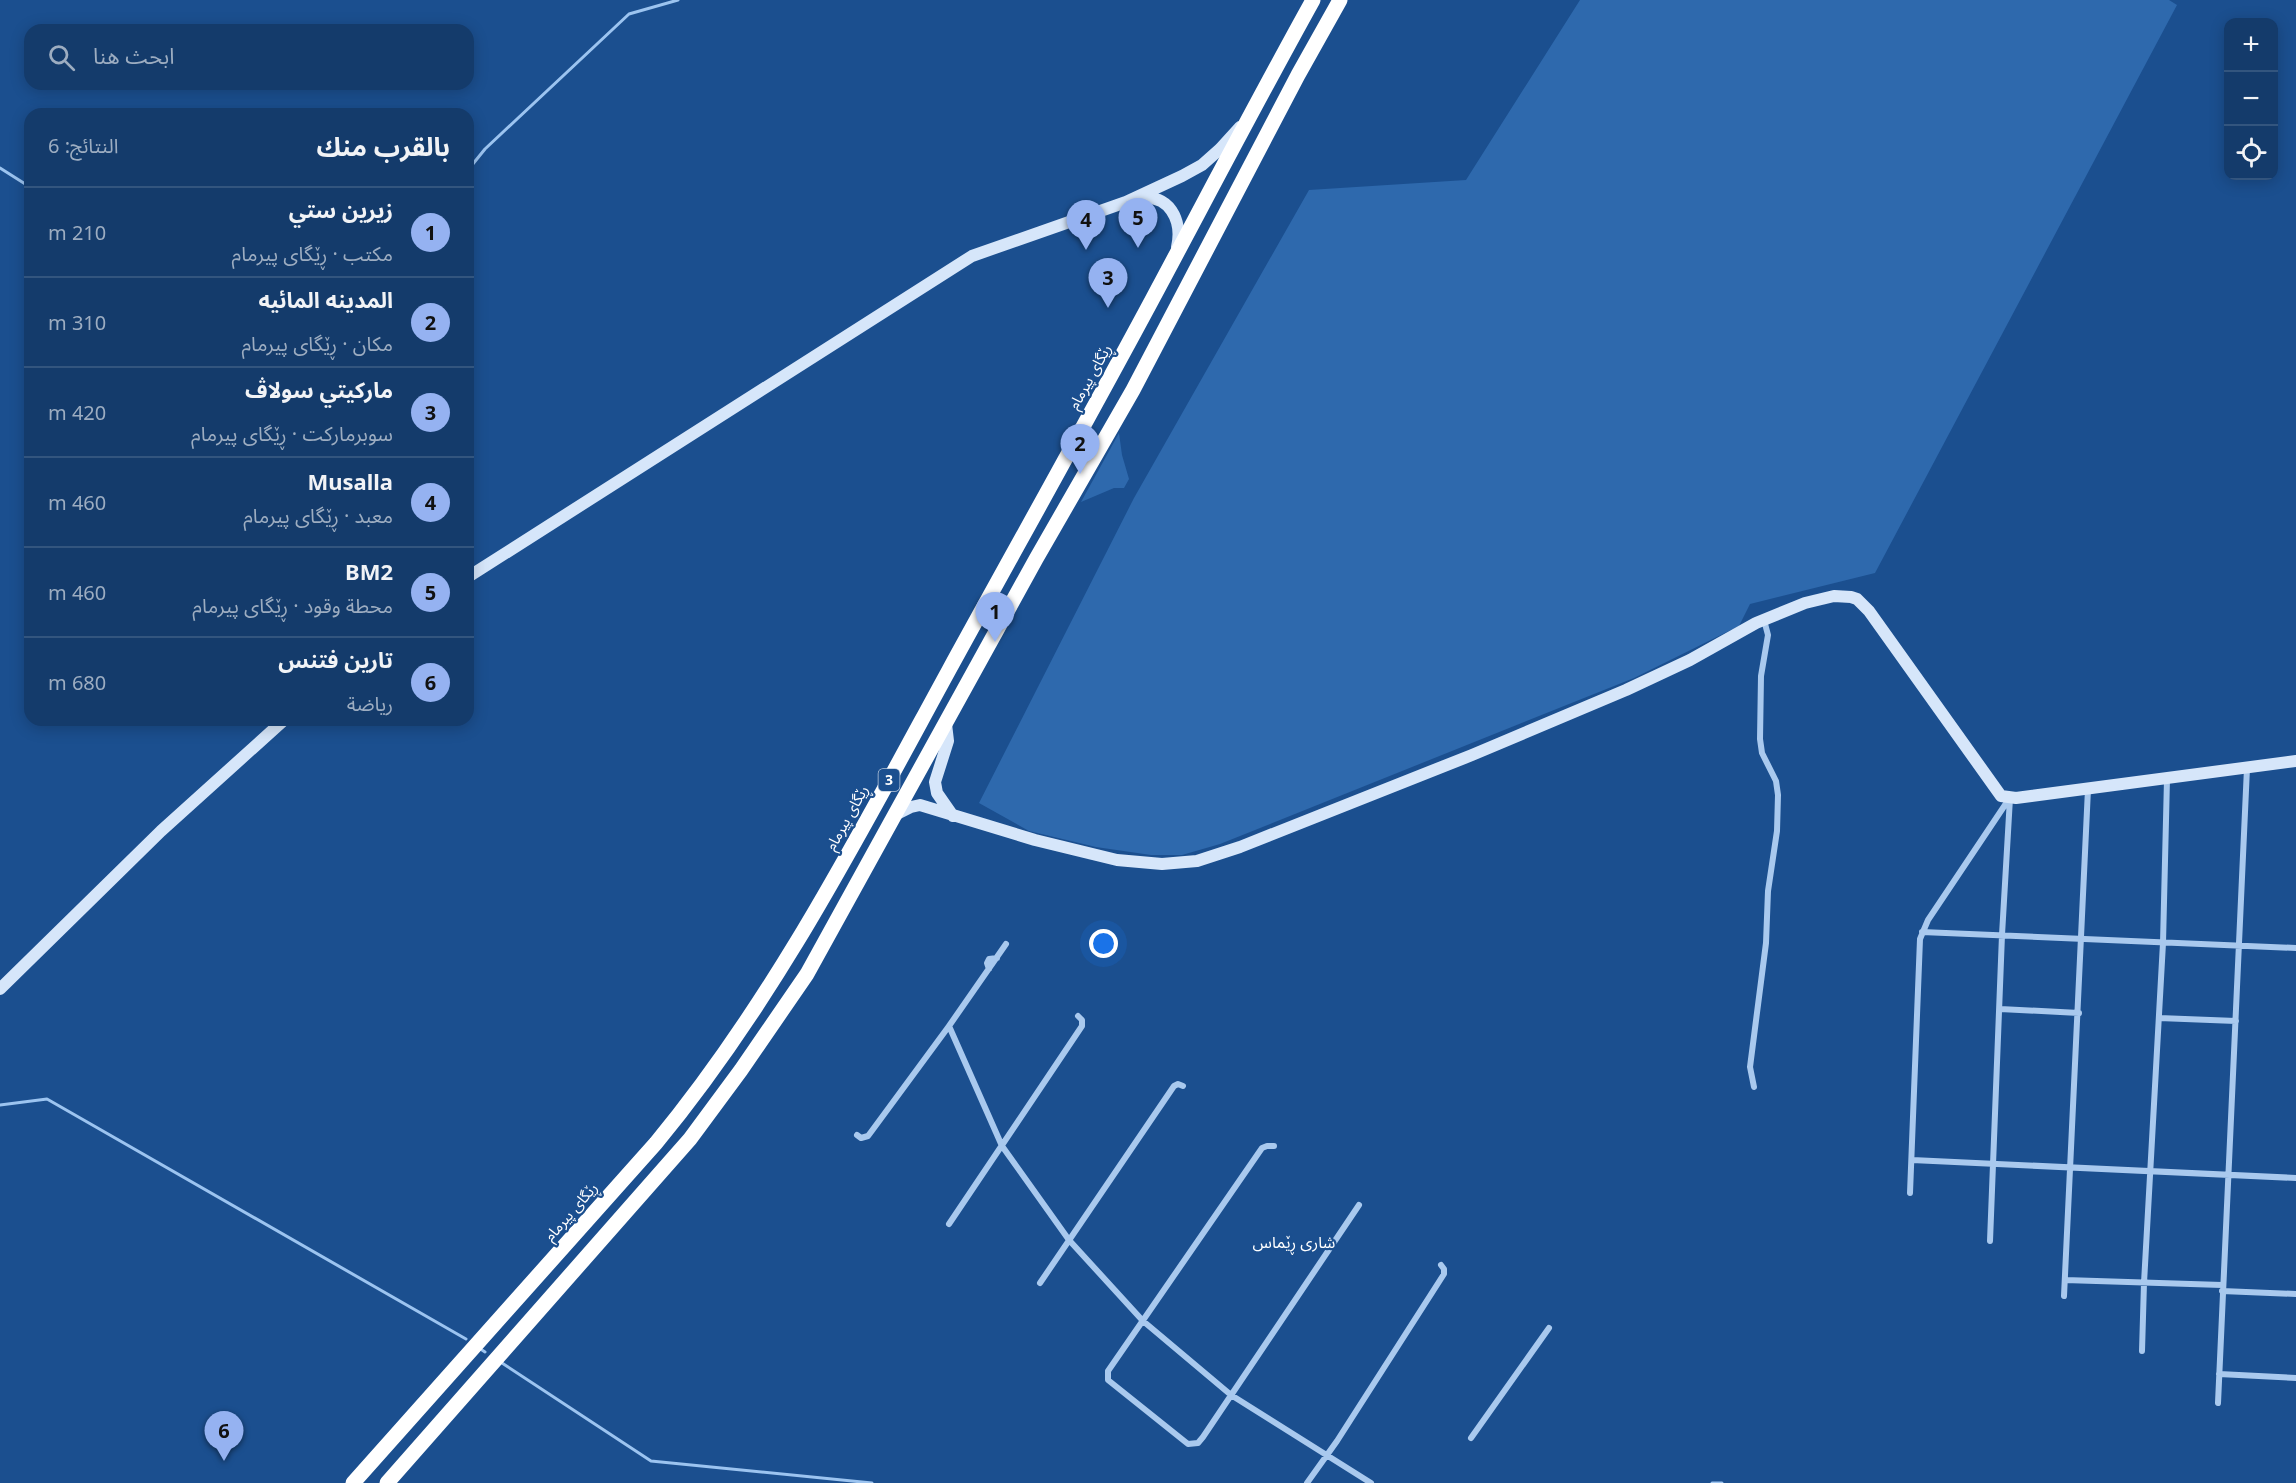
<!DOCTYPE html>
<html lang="ar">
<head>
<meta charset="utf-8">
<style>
	:root { --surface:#143b6b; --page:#1d4271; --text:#f1f3f6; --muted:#9dadc1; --line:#33557e; --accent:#95b2f1 }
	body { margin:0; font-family:"Noto Sans","Noto Sans Arabic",sans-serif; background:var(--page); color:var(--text); direction:rtl }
	.controls { position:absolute; right:18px; top:18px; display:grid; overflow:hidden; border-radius:12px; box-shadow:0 3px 15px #0003 }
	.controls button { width:54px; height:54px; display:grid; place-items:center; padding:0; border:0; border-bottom:2px solid var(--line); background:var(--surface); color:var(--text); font:30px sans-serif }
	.you { position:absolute; left:1104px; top:944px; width:21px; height:21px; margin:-15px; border:4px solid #fff; border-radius:50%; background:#1a73e8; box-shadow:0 0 0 9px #1a73e833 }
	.badge { display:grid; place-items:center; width:39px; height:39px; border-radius:50%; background:var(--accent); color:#111; font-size:20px; font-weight:700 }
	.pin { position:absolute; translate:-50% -50px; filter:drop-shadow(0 2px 3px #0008) }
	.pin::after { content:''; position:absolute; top:32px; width:21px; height:18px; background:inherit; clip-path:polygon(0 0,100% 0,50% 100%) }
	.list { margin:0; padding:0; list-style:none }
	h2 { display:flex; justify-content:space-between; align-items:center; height:78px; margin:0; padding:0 24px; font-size:26px }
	h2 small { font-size:20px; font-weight:400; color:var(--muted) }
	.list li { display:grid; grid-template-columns:39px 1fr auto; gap:18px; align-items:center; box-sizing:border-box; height:90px; padding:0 24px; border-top:2px solid var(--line) }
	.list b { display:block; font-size:22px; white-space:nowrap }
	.list p { margin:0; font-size:20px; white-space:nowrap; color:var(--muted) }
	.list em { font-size:20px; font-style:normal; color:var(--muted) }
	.icon { flex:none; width:33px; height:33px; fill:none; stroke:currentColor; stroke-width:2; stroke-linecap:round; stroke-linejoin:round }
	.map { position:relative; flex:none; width:2296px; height:1483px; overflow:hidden; direction:ltr }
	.search { position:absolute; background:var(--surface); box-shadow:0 3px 15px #0003; left:24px; top:24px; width:450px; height:66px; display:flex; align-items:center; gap:15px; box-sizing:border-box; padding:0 21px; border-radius:18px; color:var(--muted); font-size:22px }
	.panel { position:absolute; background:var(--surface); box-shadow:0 3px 15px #0003; left:24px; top:108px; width:450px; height:618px; border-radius:18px; direction:rtl }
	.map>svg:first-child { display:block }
	.green { fill:#2e69ad }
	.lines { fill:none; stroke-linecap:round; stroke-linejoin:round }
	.stream { stroke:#9cc4f0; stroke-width:3 }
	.street { stroke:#a9c9ee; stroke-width:6 }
	.secondary { stroke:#d6e6fa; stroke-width:12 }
	.highway { stroke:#fff; stroke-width:15 }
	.labels { text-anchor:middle; stroke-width:4.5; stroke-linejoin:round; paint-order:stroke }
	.shield { fill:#1b4f8f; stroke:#bbcadd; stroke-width:1.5 }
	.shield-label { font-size:14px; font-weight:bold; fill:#fff }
	.street-label { font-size:15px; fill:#fff; stroke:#1b4f8f }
	.neighbourhood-label { font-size:16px; fill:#fff; stroke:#1b4f8f }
</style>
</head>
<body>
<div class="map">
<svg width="2296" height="1483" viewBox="0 0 2296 1483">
	<rect width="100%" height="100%" fill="#1b4f8f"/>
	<path class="green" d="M 1580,0 L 2169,0 L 2177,5 L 1875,573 L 1750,604 L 1739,626 L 1634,678 L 1220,844 L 1182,855 L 1151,855 L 1096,847 L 1029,831 L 979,803 L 1134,498 L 1309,190 L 1466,180 Z
		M 1119,433 L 1122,455 L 1129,479 L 1124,488 L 1114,488 L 1081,502 Z"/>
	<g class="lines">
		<path class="stream" d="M 0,168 L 30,187
			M 468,170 L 485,149 L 629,14 L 678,0
			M 0,1105 L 47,1099 L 466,1339
			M 482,1350 L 485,1352
			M 502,1363 L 651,1461 L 872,1483
			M 1712,1483 L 1722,1483"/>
		<path class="street" d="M 1922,932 L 2296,948
			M 1006,944 L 949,1026 L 1002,1146 L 1069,1240 L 1143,1321 L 1231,1395 L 1371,1483
			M 989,969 L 987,963 L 989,959 L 997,958
			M 2000,1009 L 2079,1013
			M 2159,1018 L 2236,1021
			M 1754,1087 L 1750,1067 L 1766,943 L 1768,891 L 1777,831 L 1778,795 L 1776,781 L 1762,753 L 1760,739 L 1761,676 L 1768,635 L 1764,620
			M 857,1135 L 861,1138 L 868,1136 L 871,1132 L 949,1026
			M 1274,1146 L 1267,1146 L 1262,1148 L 1108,1371 L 1108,1380 L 1188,1444 L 1198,1443 L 1203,1437 L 1359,1205
			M 1912,1160 L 2296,1178
			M 1910,1193 L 1920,939 L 1928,920 L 2009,799
			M 949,1224 L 1082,1026 L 1082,1020 L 1078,1016
			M 1990,1241 L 2002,935 L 2010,798
			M 2065,1280 L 2222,1285
			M 1040,1283 L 1174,1086 L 1178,1084 L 1183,1086
			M 2222,1291 L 2296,1294
			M 2064,1296 L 2088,789
			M 2142,1351 L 2144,1283 L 2163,943 L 2167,779
			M 2219,1374 L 2296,1378
			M 2218,1403 L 2247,768
			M 1471,1438 L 1549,1328
			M 1307,1483 L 1337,1441 L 1444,1274 L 1444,1269 L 1441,1265"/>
		<path class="secondary" d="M 1139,199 C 1169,192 1183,221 1177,247
			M 468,577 L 972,256 L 1126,202 L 1182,176 L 1202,165 L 1220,149 L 1240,127
			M 946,724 L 948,741 L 935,782 L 937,793 L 953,816
			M 895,815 L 911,807 L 920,805 L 1035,840 L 1117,860 L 1162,864 L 1197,861 L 1240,847 L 1472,755 L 1626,690 L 1690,660 L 1756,623 L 1805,603 L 1834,596 L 1851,597 L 1857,599 L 1869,611 L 2001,796 L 2016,798 L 2296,761
			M 0,989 L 161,831 L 284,720"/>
		<path class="highway" d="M 353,1483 L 656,1143 C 775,999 860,833 949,670 C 1017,546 1086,423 1153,298 C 1206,199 1258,99 1313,0
			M 387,1483 L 690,1139 L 741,1070 L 807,974 L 1036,559 L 1133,390 L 1298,75 L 1340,0"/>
	</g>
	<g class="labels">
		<rect class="shield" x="878.5" y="769" width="21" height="22" rx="4.5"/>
		<g class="shield-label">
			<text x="889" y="785">3</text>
		</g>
		<g class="street-label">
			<text transform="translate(1090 377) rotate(-61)" y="5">ڕێگای پیرمام</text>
			<text transform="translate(847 818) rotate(-61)" y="5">ڕێگای پیرمام</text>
			<text transform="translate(571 1212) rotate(-49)" y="5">ڕێگای پیرمام</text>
		</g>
		<g class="neighbourhood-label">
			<text x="1294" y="1248">شاری ڕێماس</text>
		</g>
	</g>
</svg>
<div class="controls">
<button>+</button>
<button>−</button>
<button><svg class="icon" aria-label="locate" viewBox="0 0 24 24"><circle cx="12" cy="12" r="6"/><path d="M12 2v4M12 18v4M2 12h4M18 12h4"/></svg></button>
</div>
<div class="you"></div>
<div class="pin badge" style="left:995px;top:642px">1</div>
<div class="pin badge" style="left:1080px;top:474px">2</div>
<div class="pin badge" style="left:1108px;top:308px">3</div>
<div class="pin badge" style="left:1086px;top:250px">4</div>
<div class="pin badge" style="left:1138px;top:248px">5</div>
<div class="pin badge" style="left:224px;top:1461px">6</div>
<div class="search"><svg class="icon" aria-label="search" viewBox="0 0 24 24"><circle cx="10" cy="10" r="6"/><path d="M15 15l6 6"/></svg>ابحث هنا</div>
<section class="panel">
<h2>بالقرب منك<small>النتائج: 6</small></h2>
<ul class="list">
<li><span class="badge">1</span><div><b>زيرين ستي</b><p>مكتب · ڕێگای پیرمام</p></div><em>210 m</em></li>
<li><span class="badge">2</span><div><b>المدينه المائيه</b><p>مكان · ڕێگای پیرمام</p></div><em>310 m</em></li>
<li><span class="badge">3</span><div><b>ماركيتي سولاڤ</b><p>سوبرماركت · ڕێگای پیرمام</p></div><em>420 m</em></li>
<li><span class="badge">4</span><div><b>Musalla</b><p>معبد · ڕێگای پیرمام</p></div><em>460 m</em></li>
<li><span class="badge">5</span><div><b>BM2</b><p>محطة وقود · ڕێگای پیرمام</p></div><em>460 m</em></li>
<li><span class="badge">6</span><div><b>تارين فتنس</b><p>رياضة</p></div><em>680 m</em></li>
</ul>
</section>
</div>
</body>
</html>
